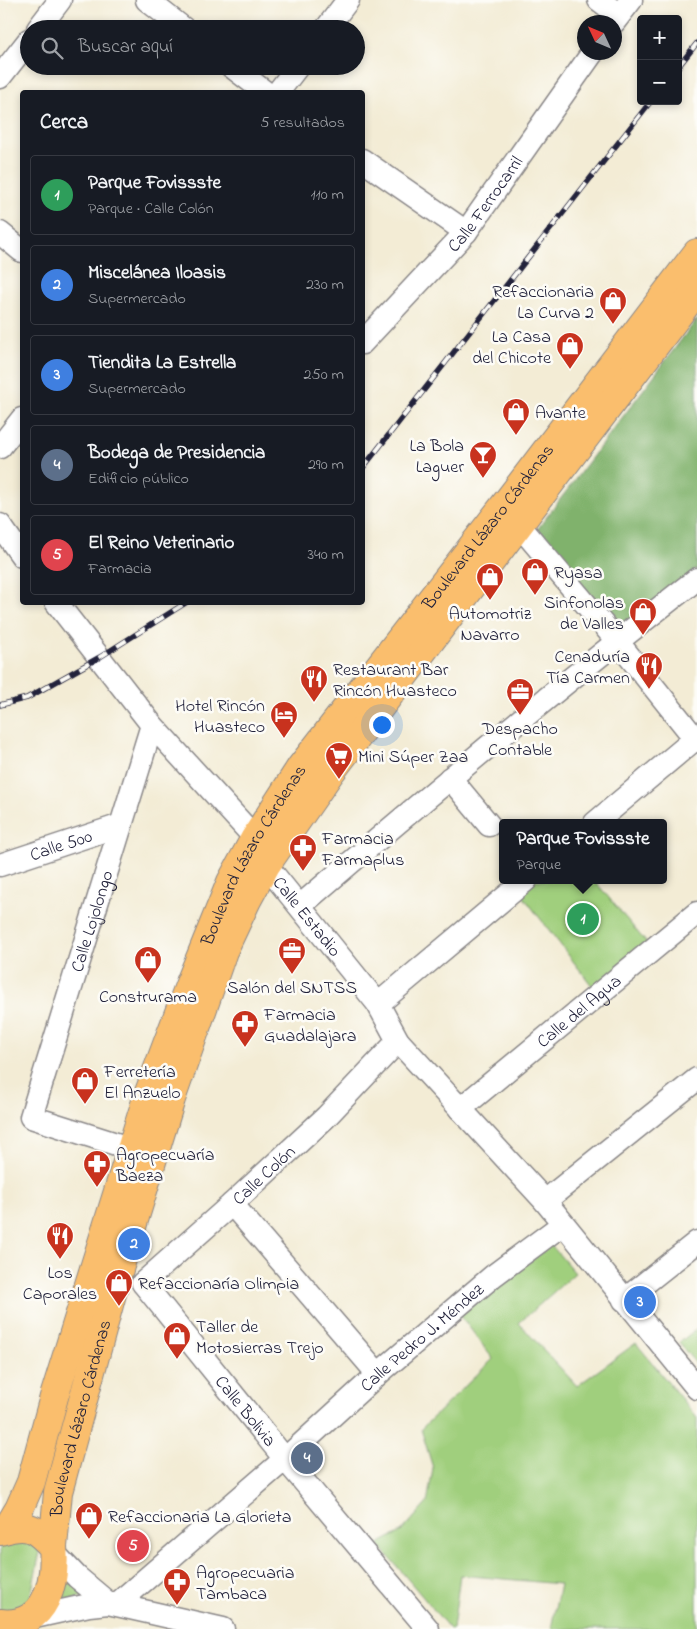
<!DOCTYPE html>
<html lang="es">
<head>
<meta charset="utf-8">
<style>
	:root { --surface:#171b24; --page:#242831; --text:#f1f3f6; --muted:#9ea1a6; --line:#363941; --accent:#d93025 }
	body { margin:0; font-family:"Indie Flower",sans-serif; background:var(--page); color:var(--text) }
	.controls { position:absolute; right:15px; top:15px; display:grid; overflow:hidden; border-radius:5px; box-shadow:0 2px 8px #0003 }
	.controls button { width:45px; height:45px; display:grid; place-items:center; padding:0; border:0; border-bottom:1px solid var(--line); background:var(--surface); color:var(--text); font:25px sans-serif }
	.compass { position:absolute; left:577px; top:15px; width:45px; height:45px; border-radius:50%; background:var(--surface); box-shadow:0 2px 8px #0003; rotate:314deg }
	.you { position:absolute; left:381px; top:724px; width:18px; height:18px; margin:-12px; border:4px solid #fff; border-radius:50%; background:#1a73e8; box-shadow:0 0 0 8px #1a73e833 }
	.badge { display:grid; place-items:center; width:32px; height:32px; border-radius:50%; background:var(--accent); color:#fff; font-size:16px; font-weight:700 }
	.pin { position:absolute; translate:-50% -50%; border:2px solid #fff; box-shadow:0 1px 5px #0006 }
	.popup { position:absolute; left:499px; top:819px; width:168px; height:65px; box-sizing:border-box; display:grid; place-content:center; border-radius:5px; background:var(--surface); filter:drop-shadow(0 1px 4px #0005); font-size:16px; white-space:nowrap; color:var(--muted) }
	.popup b { font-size:19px; color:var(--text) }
	.popup::after { content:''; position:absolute; left:50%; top:100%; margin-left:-10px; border:10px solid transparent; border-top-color:var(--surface) }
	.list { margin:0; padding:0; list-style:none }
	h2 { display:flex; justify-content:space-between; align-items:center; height:65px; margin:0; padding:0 20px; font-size:21px }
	h2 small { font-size:16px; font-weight:400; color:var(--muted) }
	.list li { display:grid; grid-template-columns:32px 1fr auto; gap:15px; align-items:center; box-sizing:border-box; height:80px; margin:0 10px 10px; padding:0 10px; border:1px solid var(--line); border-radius:5px }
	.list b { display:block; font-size:19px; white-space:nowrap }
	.list p { margin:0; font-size:16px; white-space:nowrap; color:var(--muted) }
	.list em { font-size:16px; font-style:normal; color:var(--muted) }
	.icon { flex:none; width:28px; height:28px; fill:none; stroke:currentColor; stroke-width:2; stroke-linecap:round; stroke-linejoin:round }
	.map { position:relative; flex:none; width:697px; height:1629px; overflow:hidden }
	.search { position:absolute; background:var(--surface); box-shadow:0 2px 8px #0003; left:20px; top:20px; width:345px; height:55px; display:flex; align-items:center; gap:12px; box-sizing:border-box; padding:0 18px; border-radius:28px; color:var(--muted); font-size:19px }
	.panel { position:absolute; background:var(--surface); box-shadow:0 2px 8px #0003; left:20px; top:90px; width:345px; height:515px; border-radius:5px }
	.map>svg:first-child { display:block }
	.green { fill:#a0cf7d; stroke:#61785c }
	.forest { fill:#80b26c; stroke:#516a54 }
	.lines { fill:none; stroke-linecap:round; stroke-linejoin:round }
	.minor-casing { stroke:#8a8788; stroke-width:25 }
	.major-casing { stroke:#8a8788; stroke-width:30 }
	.minor { stroke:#fff; stroke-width:22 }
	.major { stroke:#fabe6d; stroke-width:28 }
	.rail-casing { stroke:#22223b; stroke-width:5.5 }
	.rail { stroke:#fdfcf7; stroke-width:4; stroke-dasharray:11; stroke-linecap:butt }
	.labels { text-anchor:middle; stroke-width:5; stroke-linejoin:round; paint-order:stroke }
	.street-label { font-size:18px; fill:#22223b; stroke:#fdfcf7 }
	.poi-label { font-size:18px; fill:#22223b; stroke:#fdfcf7; text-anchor:start }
</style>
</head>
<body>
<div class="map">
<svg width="697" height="1629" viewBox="0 0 697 1629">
	<rect width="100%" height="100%" fill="#fdfcf7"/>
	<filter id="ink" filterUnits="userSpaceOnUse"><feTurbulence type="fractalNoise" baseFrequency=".02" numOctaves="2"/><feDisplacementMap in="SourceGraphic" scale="10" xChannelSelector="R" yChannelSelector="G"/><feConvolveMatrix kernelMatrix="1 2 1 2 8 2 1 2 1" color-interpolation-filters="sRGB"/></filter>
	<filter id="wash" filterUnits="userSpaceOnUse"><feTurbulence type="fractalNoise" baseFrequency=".0096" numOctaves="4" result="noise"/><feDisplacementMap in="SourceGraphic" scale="20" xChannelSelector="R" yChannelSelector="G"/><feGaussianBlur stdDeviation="1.12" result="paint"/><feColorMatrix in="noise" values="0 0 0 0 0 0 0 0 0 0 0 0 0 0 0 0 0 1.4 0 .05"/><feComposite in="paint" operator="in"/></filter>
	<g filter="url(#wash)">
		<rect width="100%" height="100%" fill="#f3ecd5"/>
		<path class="green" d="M 532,880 L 594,880 L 650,947 L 596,991 L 519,891 Z
			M 551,1245 L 575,1273 L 519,1323 L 577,1386 L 636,1343 L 697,1418 L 697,1629 L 551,1629 L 560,1584 L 460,1575 L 453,1629 L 450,1629 L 378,1544 L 401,1532 L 427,1503 L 433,1468 L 421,1429 L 493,1359 L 460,1315 Z
			M 697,1328 L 697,1365 L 679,1343 Z
			M 22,1536 L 40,1552 L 29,1604 L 0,1617 L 0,1547 L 7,1540 Z
			M 65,1573 L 88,1594 L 58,1605 Z"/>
		<path class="forest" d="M 697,319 L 697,569 L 616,632 L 533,535 Z"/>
	</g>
	<g filter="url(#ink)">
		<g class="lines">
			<defs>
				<g id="minor">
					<path d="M 147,0 L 184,29"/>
					<path d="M 599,0 L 619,15"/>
					<path d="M 614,22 L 631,0"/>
					<path d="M 38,29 L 60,0"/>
					<path d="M 326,29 L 348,0"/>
					<path d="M 231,66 L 265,92"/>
					<path d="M 0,77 L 29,40"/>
					<path d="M 278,92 L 298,66"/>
					<path d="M 362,160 L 466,232"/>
					<path d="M 0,233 L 22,251"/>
					<path id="s1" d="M 362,343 L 466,232 L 593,52"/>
					<path d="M 0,447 L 22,419"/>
					<path d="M 0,525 L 22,556"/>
					<path d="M 519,525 L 617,641 L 697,741"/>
					<path id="s2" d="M 56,602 L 152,725 L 255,838 L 266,865 L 378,1004 L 398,1041 L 545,1201 L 697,1388"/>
					<path d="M 450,778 L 489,825"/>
					<path d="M 595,823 L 695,739"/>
					<path id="s3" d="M 0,865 L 121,825"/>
					<path d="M 300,906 C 430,794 561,684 697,579"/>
					<path d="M 378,1004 L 526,880"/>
					<path id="s4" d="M 460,1109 L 697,913"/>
					<path id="s5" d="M 132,1149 L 31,1117 L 152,725"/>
					<path d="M 545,1201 L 697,1079"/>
					<path d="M 232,1204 L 378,1374"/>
					<path id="s6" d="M 143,1283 L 285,1459 L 428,1629"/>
					<path id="s7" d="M 143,1283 L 232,1204 L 326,1117 L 398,1041"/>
					<path d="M 624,1300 L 697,1242"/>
					<path d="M 53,1552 L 77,1577 L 108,1603"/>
					<path id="s8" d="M 117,1604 L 285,1459 L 378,1374 L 493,1276 L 563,1224"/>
					<path d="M 39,1616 L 89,1605 L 108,1603 L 223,1629"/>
				</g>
				<g id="major">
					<path id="s9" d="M 7,1529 L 19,1509 L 31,1482 L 54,1397 L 148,1095 L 190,983 L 231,882 L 255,838 L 301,767 L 510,498 L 697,253"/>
					<path d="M 0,1531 C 27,1523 34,1526 53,1547 C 56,1579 48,1629 0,1623"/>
					<path id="s10" d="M 53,1547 L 58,1492 L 116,1279 L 171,1099 L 223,951 L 247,900 L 266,865 L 330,773 L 697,290"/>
				</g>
			</defs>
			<use href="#minor" class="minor-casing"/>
			<use href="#major" class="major-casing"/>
			<use href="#minor" class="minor"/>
			<use href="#major" class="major"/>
			<defs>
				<path id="rail" d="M 678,67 L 697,43
					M 362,469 L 651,101
					M 0,705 L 27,698 L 100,657 L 187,602"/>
			</defs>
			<use href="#rail" class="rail-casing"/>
			<use href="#rail" class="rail"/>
		</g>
	</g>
	<defs>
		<symbol id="shop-pin" viewBox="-11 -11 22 30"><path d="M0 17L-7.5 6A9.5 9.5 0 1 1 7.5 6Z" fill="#c8321e" stroke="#fdfcf7"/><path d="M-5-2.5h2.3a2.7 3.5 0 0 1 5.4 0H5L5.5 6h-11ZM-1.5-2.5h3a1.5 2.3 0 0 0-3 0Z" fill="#fff"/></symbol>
		<symbol id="bar-pin" viewBox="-11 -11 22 30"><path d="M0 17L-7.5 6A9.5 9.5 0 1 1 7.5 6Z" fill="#c8321e" stroke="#fdfcf7"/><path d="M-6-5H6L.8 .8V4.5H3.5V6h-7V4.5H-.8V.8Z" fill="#fff"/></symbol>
		<symbol id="restaurant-pin" viewBox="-11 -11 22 30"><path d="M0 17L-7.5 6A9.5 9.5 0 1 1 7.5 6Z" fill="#c8321e" stroke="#fdfcf7"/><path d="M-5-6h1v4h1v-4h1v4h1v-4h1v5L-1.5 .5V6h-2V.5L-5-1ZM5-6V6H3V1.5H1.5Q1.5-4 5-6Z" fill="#fff"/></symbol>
		<symbol id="office-pin" viewBox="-11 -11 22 30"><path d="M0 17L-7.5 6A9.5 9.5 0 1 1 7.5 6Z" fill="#c8321e" stroke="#fdfcf7"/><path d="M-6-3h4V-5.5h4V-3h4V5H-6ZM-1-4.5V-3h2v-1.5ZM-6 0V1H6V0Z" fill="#fff"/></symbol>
		<symbol id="hotel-pin" viewBox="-11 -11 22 30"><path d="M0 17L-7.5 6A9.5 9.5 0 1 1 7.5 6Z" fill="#c8321e" stroke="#fdfcf7"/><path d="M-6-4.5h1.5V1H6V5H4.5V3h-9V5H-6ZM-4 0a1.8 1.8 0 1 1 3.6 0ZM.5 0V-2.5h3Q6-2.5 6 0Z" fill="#fff"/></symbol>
		<symbol id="supermarket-pin" viewBox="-11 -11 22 30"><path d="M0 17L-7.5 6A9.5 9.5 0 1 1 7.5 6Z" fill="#c8321e" stroke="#fdfcf7"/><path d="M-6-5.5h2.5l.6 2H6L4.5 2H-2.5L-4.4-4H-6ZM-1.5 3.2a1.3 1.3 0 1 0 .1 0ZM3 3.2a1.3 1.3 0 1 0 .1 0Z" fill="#fff"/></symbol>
		<symbol id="pharmacy-pin" viewBox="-11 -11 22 30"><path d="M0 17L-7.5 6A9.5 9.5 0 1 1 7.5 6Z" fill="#c8321e" stroke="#fdfcf7"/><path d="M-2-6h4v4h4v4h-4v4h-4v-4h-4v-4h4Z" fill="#fff"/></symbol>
	</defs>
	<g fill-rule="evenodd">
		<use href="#shop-pin" x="597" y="285" width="32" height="43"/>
		<use href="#shop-pin" x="554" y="330" width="32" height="43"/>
		<use href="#shop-pin" x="500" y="396" width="32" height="43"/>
		<use href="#bar-pin" x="467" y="439" width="32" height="43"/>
		<use href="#shop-pin" x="519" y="556" width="32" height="43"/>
		<use href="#shop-pin" x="474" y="561" width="32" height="43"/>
		<use href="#shop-pin" x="627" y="596" width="32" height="43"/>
		<use href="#restaurant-pin" x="633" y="650" width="32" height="43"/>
		<use href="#restaurant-pin" x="298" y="663" width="32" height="43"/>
		<use href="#office-pin" x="504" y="676" width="32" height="43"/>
		<use href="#hotel-pin" x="268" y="699" width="32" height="43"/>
		<use href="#supermarket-pin" x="323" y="740" width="32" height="43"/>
		<use href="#pharmacy-pin" x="287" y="832" width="32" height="43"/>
		<use href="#office-pin" x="276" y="935" width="32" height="43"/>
		<use href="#shop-pin" x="132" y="944" width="32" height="43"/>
		<use href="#pharmacy-pin" x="229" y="1008" width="32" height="43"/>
		<use href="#shop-pin" x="69" y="1065" width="32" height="43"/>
		<use href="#pharmacy-pin" x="81" y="1148" width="32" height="43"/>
		<use href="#restaurant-pin" x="44" y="1220" width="32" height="43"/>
		<use href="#shop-pin" x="103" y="1267" width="32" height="43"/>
		<use href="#shop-pin" x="161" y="1320" width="32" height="43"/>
		<use href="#shop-pin" x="73" y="1500" width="32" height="43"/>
		<use href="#pharmacy-pin" x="161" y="1566" width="32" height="43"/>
	</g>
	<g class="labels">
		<g class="street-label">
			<text dy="6" stroke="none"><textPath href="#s1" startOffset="186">Calle Ferrocarril</textPath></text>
			<text dy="6" stroke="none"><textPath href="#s9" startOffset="1125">Boulevard Lázaro Cárdenas</textPath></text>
			<text dy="6" stroke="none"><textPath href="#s3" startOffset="64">Calle 500</textPath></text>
			<text dy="6" stroke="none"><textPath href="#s9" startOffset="720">Boulevard Lázaro Cárdenas</textPath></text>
			<text dy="6" stroke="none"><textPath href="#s2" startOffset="404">Calle Estadio</textPath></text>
			<text dy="6" stroke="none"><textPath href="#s5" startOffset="311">Calle Lojolongo</textPath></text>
			<text dy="6" stroke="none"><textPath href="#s4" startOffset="154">Calle del Agua</textPath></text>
			<text dy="6" stroke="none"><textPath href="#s7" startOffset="162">Calle Colón</textPath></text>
			<text dy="6" stroke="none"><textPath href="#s8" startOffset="405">Calle Pedro J. Méndez</textPath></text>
			<text dy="6" stroke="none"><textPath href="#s6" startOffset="164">Calle Bolivia</textPath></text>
			<text dy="6" stroke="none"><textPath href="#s10" startOffset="132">Boulevard Lázaro Cárdenas</textPath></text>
		</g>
		<g class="poi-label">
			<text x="594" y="297" text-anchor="end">Refaccionaria<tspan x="594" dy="21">La Curva 2</tspan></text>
			<text x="551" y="342" text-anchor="end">La Casa<tspan x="551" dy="21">del Chicote</tspan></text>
			<text x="535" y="418">Avante</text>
			<text x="464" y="451" text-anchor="end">La Bola<tspan x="464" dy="21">Laguer</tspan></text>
			<text x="554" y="578">Ryasa</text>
			<text x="624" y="608" text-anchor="end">Sinfonolas<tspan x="624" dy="21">de Valles</tspan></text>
			<text x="490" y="619" text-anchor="middle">Automotriz<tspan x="490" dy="21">Navarro</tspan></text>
			<text x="630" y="662" text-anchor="end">Cenaduría<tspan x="630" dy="21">Tía Carmen</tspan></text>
			<text x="333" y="675">Restaurant Bar<tspan x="333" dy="21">Rincón Huasteco</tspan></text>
			<text x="265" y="711" text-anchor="end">Hotel Rincón<tspan x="265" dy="21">Huasteco</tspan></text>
			<text x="520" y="734" text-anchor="middle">Despacho<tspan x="520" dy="21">Contable</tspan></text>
			<text x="358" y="762">Mini Súper Zaa</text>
			<text x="322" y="844">Farmacia<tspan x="322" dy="21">Farmaplus</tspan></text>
			<text x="292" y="993" text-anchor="middle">Salón del SNTSS</text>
			<text x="148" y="1002" text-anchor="middle">Construrama</text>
			<text x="264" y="1020">Farmacia<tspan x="264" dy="21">Guadalajara</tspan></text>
			<text x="104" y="1077">Ferretería<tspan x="104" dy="21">El Anzuelo</tspan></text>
			<text x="116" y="1160">Agropecuaría<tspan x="116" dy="21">Baeza</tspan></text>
			<text x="60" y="1278" text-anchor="middle">Los<tspan x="60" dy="21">Caporales</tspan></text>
			<text x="138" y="1289">Refaccionaría Olimpia</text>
			<text x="196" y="1332">Taller de<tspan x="196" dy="21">Motosierras Trejo</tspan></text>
			<text x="108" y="1522">Refaccionaria La Glorieta</text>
			<text x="196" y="1578">Agropecuaria<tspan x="196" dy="21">Tambaca</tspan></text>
		</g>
	</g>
</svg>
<div class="controls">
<button>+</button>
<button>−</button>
</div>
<svg class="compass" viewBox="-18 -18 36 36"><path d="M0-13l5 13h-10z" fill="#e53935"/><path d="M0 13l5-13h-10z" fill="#9ea1a6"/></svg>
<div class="you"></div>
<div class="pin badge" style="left:583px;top:919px;background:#2e9e5b">1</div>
<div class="popup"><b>Parque Fovissste</b>Parque</div>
<div class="pin badge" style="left:134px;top:1244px;background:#3f7fe0">2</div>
<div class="pin badge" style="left:640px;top:1302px;background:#3f7fe0">3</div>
<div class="pin badge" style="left:307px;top:1458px;background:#5c6f8a">4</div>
<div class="pin badge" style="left:133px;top:1546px;background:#e0444e">5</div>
<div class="search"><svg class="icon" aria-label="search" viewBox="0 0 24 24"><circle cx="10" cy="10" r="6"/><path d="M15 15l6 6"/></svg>Buscar aquí</div>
<section class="panel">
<h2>Cerca<small>5 resultados</small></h2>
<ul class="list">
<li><span class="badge" style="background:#2e9e5b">1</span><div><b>Parque Fovissste</b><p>Parque · Calle Colón</p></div><em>110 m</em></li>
<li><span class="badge" style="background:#3f7fe0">2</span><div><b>Miscelánea Iloasis</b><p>Supermercado</p></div><em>230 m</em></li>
<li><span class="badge" style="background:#3f7fe0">3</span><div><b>Tiendita La Estrella</b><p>Supermercado</p></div><em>250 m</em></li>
<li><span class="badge" style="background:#5c6f8a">4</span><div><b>Bodega de Presidencia</b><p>Edificio público</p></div><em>290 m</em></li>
<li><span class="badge" style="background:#e0444e">5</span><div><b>El Reino Veterinario</b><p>Farmacia</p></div><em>340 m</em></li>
</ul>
</section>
</div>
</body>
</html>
